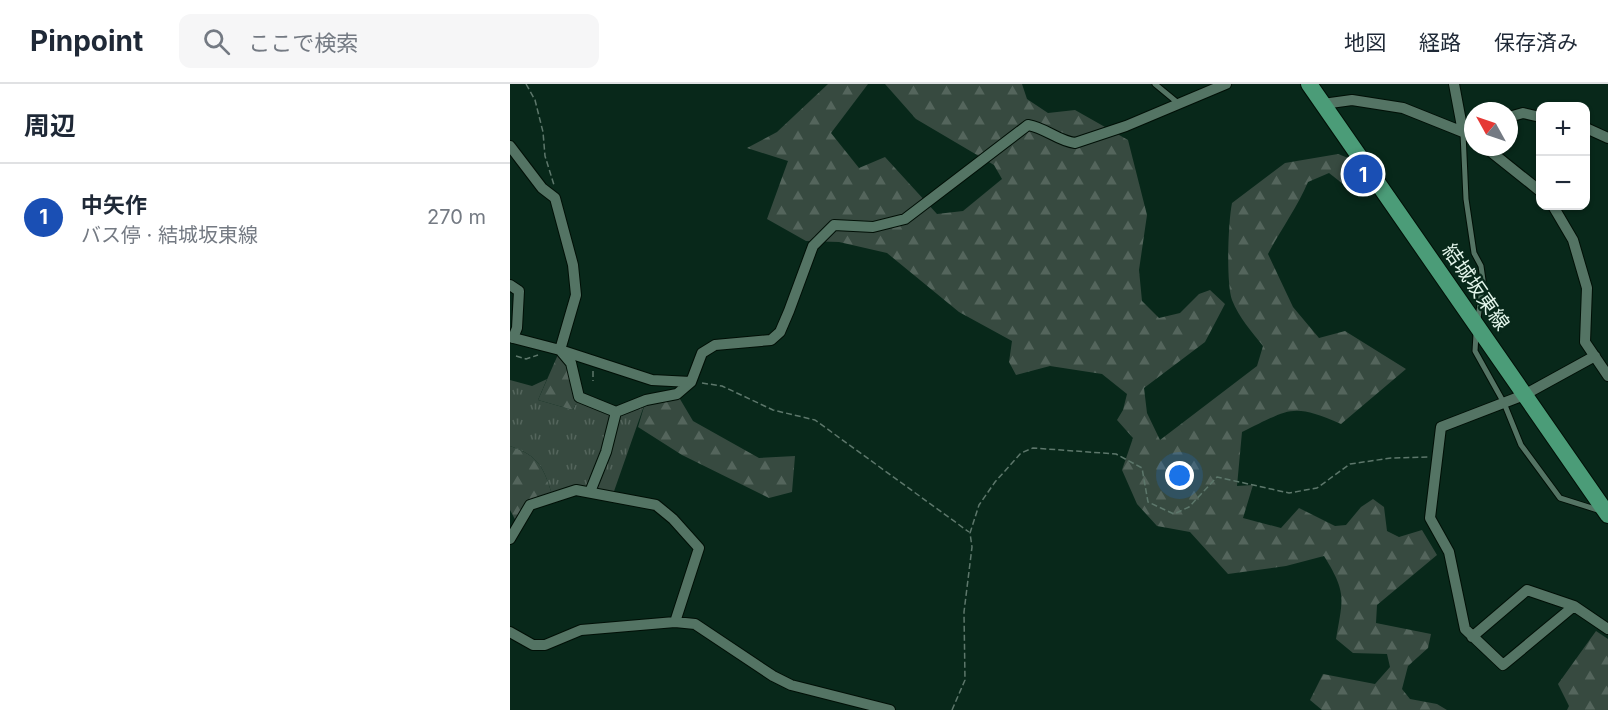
<!DOCTYPE html>
<html lang="ja">
<head>
<meta charset="utf-8">
<style>
	:root { --surface:#fff; --page:#f6f6f7; --text:#1f2937; --muted:#747a83; --line:#e0e1e3; --accent:#0f766e }
	body { margin:0; font-family:Inter,"Noto Sans JP",sans-serif; background:var(--page); color:var(--text) }
	.controls { position:absolute; right:18px; top:18px; display:grid; overflow:hidden; border-radius:12px; box-shadow:0 2px 4px #0004 }
	.controls button { width:54px; height:54px; display:grid; place-items:center; padding:0; border:0; border-bottom:2px solid var(--line); background:var(--surface); color:var(--text); font:30px sans-serif }
	.compass { position:absolute; left:954px; top:18px; width:54px; height:54px; border-radius:50%; background:var(--surface); box-shadow:0 2px 4px #0004; rotate:310deg }
	.you { position:absolute; left:670px; top:392px; width:21px; height:21px; margin:-15px; border:4px solid #fff; border-radius:50%; background:#1a73e8; box-shadow:0 0 0 9px #1a73e833 }
	.badge { display:grid; place-items:center; width:39px; height:39px; border-radius:50%; background:var(--accent); color:#fff; font-size:20px; font-weight:700 }
	.pin { position:absolute; translate:-50% -50%; border:3px solid #fff; box-shadow:0 2px 6px #0006 }
	.list { margin:0; padding:0; list-style:none }
	h2 { display:flex; justify-content:space-between; align-items:center; height:78px; margin:0; padding:0 24px; font-size:26px }
	h2 small { font-size:20px; font-weight:400; color:var(--muted) }
	.list li { display:grid; grid-template-columns:39px 1fr auto; gap:18px; align-items:center; box-sizing:border-box; height:108px; padding:0 24px; border-top:2px solid var(--line) }
	.list b { display:block; font-size:22px; white-space:nowrap }
	.list p { margin:0; font-size:20px; white-space:nowrap; color:var(--muted) }
	.list em { font-size:20px; font-style:normal; color:var(--muted) }
	.icon { flex:none; width:33px; height:33px; fill:none; stroke:currentColor; stroke-width:2; stroke-linecap:round; stroke-linejoin:round }
	.map { position:relative; flex:none; width:1098px; height:626px; overflow:hidden }
	header { display:flex; align-items:center; gap:36px; box-sizing:border-box; height:84px; padding:0 30px; background:var(--surface); border-bottom:2px solid var(--line) }
	header strong { font-size:28px }
	nav { display:flex; gap:33px; margin-inline-start:auto; font-size:21px }
	.search { width:420px; height:54px; background:var(--page); display:flex; align-items:center; gap:15px; box-sizing:border-box; padding:0 21px; border-radius:12px; color:var(--muted); font-size:22px }
	main { display:flex }
	aside { flex:1; background:var(--surface) }
	.map>svg:first-child { display:block }
	.grass { fill:url(#grass-tufts) }
	.forest { fill:url(#forest-firs) }
	.lines { fill:none; stroke-linecap:round; stroke-linejoin:round }
	.lane-casing { stroke:#000f06; stroke-width:7 }
	.street-casing { stroke:#000f06; stroke-width:12 }
	.primary-casing { stroke:#000f06; stroke-width:18 }
	.path { stroke:#5d776b; stroke-width:1.5; stroke-dasharray:6 3; stroke-linecap:butt }
	.lane { stroke:#547464; stroke-width:5 }
	.street { stroke:#547464; stroke-width:10 }
	.primary { stroke:#4b9c78; stroke-width:16 }
	.labels { text-anchor:middle; stroke-width:4.5; stroke-linejoin:round; paint-order:stroke }
	.street-label { font-size:20px; fill:#e3f5eb; stroke:#08281a }
</style>
</head>
<body>
<header>
<strong>Pinpoint</strong>
<div class="search"><svg class="icon" aria-label="search" viewBox="0 0 24 24"><circle cx="10" cy="10" r="6"/><path d="M15 15l6 6"/></svg>ここで検索</div>
<nav><a>地図</a><a>経路</a><a>保存済み</a></nav>
</header>
<main>
<aside>
<h2>周辺<small></small></h2>
<ul class="list">
<li><span class="badge" style="background:#1a4fb4">1</span><div><b>中矢作</b><p>バス停 · 結城坂東線</p></div><em>270 m</em></li>
</ul>
</aside>
<div class="map">
<svg width="1098" height="626" viewBox="0 0 1098 626">
	<defs>
		<pattern id="grass-tufts" width="24" height="20" patternUnits="userSpaceOnUse" patternTransform="scale(1.5)"><rect width="24" height="20" fill="#374a40"/><path d="M3 7l-1-3M5 7V3M7 7l1-3M15 17l-1-3M17 17v-4M19 17l1-3" fill="none" stroke="#54655c"/></pattern>
		<pattern id="forest-firs" width="22" height="20" patternUnits="userSpaceOnUse" patternTransform="scale(1.5)"><rect width="22" height="20" fill="#374a40"/><path d="M5 1l3.5 6h-7zM16 11l3.5 6h-7z" fill="#54655c"/></pattern>
	</defs>
	<rect width="100%" height="100%" fill="#08281a"/>
	<path class="grass" d="M 37,295 L 28,316 L 63,326 L 69,313 L 106,328 L 136,316 L 102,413 L 66,406 L 43,413 C 34,385 30,372 0,362 L 0,296 L 22,302 Z"/>
	<path class="forest" d="M 318,0 L 358,0 L 321,49 L 349,84 L 375,73 L 427,130 L 453,127 L 492,95 L 484,81 L 406,35 L 375,0 L 512,0 L 517,15 L 538,29 L 565,26 L 618,56 L 637,131 L 629,186 L 632,217 L 649,234 L 670,229 L 689,210 L 700,206 L 715,220 L 695,258 L 634,304 L 637,329 L 650,356 L 747,282 L 753,262 C 742,248 729,234 722,216 C 716,199 718,139 722,119 L 775,79 L 828,70 L 846,77 L 848,105 L 833,100 L 819,89 L 798,98 C 787,124 771,145 758,170 L 783,223 L 809,254 L 835,247 L 896,285 L 831,340 C 781,318 780,325 732,348 L 727,402 L 743,401 L 733,434 L 771,444 L 789,424 L 825,442 L 836,441 L 851,423 L 863,415 L 874,423 L 877,447 L 889,453 L 912,446 L 927,471 L 867,521 L 866,539 L 921,550 L 918,564 L 898,582 L 892,605 L 900,615 L 927,620 L 937,626 L 812,626 L 800,616 L 813,590 L 865,600 L 880,583 L 877,570 L 843,569 L 826,555 C 833,514 837,509 814,472 L 776,482 L 718,490 L 680,448 L 647,442 L 627,420 L 612,386 L 623,354 L 607,336 L 613,326 L 617,310 L 592,290 L 540,282 L 506,291 L 499,278 L 502,257 L 449,228 L 377,169 L 329,158 L 296,157 L 257,135 L 278,77 L 237,64 L 267,48 Z
		M 50,266 L 69,313 L 63,326 L 28,316 Z
		M 167,310 L 183,337 L 249,374 L 285,372 L 282,408 L 259,414 L 172,371 L 128,343 L 136,316 Z
		M 0,362 C 30,372 34,385 43,413 L 20,421 L 8,441 L 0,426 Z
		M 1086,547 L 1098,555 L 1098,626 L 1057,626 L 1059,622 L 1048,600 Z"/>
	<g class="lines">
		<defs>
			<path id="lane" d="M 645,0 L 668,19
				M 953,49 L 956,115 L 964,169 L 971,182 L 973,196 L 968,235
				M 966,250 L 965,267 L 994,319 L 1011,361 L 1050,414 L 1091,427"/>
			<path id="street" d="M 944,0 L 953,48
				M 813,20 L 842,16 L 893,24 L 953,48 L 963,55
				M 999,33 L 1013,29 L 1030,33
				M 1076,44 L 1098,54
				M 0,62 L 32,104 L 45,114 L 63,181 L 66,211 L 50,266
				M 975,63 L 1030,107
				M 1043,122 L 1063,156 L 1077,204 L 1075,258 L 1098,292
				M 0,201 L 9,207 L 7,244 L 3,254
				M 0,253 L 50,266 L 142,296 L 181,298
				M 50,266 L 61,279 L 69,313 L 106,328 L 96,368 L 80,408
				M 106,328 L 136,316 L 167,310 L 181,298 L 192,269 L 205,261 L 261,256 L 270,248 L 279,227 L 303,162 L 324,141 L 363,143 L 395,135 L 518,41 C 536,44 548,57 565,59 L 616,42 L 716,0
				M 0,455 L 20,421 L 66,406 L 146,421 L 163,435 L 189,464 L 165,538
				M 1064,522 L 993,581 L 955,545 L 939,468 L 920,434 L 931,343 L 1014,311 L 1085,272
				M 0,548 L 23,561 L 35,561 L 71,546 L 165,538 L 185,540 L 263,592 L 281,601 L 380,626
				M 962,553 L 1017,506 L 1064,522 L 1098,545"/>
			<path id="primary" d="M 799,0 L 1098,431"/>
		</defs>
		<use href="#lane" class="lane-casing"/>
		<use href="#street" class="street-casing"/>
		<use href="#primary" class="primary-casing"/>
		<path class="path" d="M 16,0 L 25,16 L 33,48 L 35,72 L 44,101
			M 6,272 L 16,275 L 28,271
			M 83,287 L 83,297
			M 192,299 L 212,302 L 263,326 L 305,336 L 459,448
			M 442,626 L 455,596 L 454,528 L 462,463 L 460,449 L 469,421 L 485,398 L 511,369 L 523,364 L 606,370 L 632,384 L 638,418 L 664,430 L 679,423 L 707,393 L 779,409 L 807,404 L 840,380 L 881,374 L 918,373"/>
		<use href="#lane" class="lane"/>
		<use href="#street" class="street"/>
		<use href="#primary" class="primary"/>
	</g>
	<g class="labels">
		<g class="street-label">
			<text transform="translate(966 203) rotate(55)" y="7">結城坂東線</text>
		</g>
	</g>
</svg>
<div class="controls">
<button>+</button>
<button>−</button>
</div>
<svg class="compass" viewBox="-18 -18 36 36"><path d="M0-13l5 13h-10z" fill="#e53935"/><path d="M0 13l5-13h-10z" fill="#747a83"/></svg>
<div class="you"></div>
<div class="pin badge" style="left:853px;top:90px;background:#1a4fb4">1</div>
</div>
</main>
</body>
</html>
